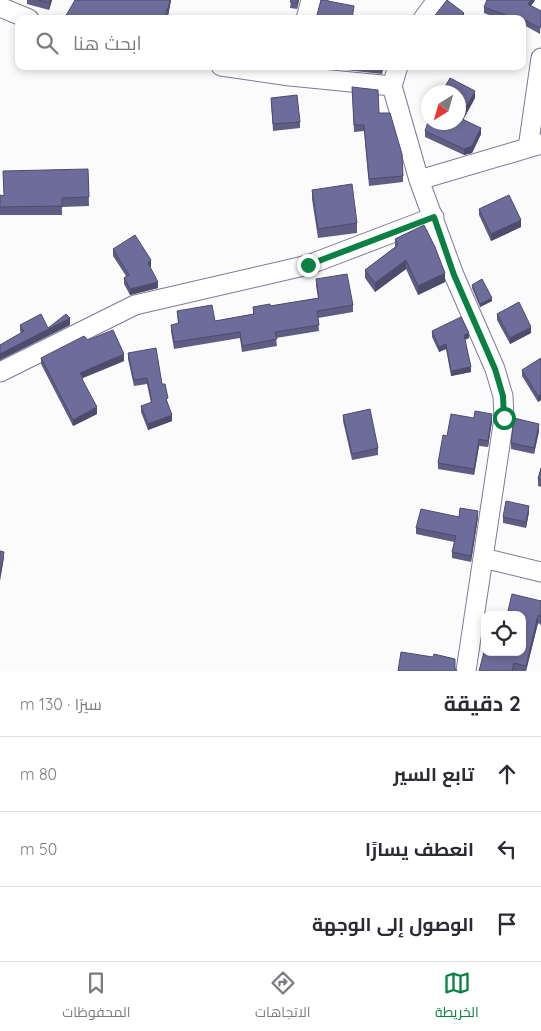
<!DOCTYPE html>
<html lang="ar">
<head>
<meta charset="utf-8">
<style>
	:root { --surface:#fff; --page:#f7f7f7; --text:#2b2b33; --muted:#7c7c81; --line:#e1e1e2; --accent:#0b8043 }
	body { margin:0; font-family:Quicksand,Cairo,sans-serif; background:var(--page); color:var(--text); direction:rtl }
	.controls { position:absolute; right:15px; bottom:15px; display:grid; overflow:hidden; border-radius:10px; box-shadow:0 2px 8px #0003 }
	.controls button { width:45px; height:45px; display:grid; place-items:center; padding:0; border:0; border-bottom:1px solid var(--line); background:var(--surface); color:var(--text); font:25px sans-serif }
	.compass { position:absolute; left:421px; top:85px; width:45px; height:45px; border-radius:50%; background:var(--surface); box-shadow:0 2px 8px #0003; rotate:217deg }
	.stop { position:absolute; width:15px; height:15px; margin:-11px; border:4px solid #0b8043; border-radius:50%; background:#fff }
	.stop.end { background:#0b8043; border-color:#fff; box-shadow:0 1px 5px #0008 }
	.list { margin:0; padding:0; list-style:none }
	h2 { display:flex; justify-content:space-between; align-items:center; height:65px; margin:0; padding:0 20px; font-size:21px }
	h2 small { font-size:16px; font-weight:400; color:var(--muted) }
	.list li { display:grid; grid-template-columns:32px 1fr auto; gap:15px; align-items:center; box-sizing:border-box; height:75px; padding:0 20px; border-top:1px solid var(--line) }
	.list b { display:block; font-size:19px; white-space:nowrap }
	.list em { font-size:16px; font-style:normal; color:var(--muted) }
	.icon { flex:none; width:28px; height:28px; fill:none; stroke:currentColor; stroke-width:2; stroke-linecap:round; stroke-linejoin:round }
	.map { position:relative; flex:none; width:541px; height:671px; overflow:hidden; direction:ltr }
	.search { position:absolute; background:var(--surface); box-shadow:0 2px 8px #0003; left:15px; right:15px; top:15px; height:55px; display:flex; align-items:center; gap:12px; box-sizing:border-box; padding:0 18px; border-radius:10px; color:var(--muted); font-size:19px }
	.sheet { height:290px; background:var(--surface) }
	nav { display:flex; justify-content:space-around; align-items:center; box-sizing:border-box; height:70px; border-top:1px solid var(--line); background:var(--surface); font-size:14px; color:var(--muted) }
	nav a { display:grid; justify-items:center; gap:2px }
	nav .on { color:var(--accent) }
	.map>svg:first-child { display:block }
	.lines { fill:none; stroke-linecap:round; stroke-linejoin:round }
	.minor-casing { stroke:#7f7897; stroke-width:21 }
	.minor { stroke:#fff; stroke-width:19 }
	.wall { fill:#5f5d84 }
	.shaded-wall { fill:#4d4c6c }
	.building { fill:#6e6c9a; stroke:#4d4c6c }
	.route { stroke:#0b8043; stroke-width:6 }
</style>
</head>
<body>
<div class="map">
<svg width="541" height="671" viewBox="0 0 541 671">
	<rect width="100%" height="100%" fill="#fbfbfb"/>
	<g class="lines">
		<defs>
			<path id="minor" d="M 0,7 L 29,19
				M 306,19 L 311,0
				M 423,19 L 437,0
				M 221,66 L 290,76 L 392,86
				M 398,66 L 392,86 L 419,180 L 454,275 L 495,369 L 503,396 L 504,418 L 466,671
				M 528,148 L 541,58
				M 419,180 L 541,144
				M 0,372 L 135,305 L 308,265 L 434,217
				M 483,558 L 541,572"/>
		</defs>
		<use href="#minor" class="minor-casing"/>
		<use href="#minor" class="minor"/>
	</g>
	<path class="wall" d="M 27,0 L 52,0 L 49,10 L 27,4 Z
		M 171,0 L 168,16 L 167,16 L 166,19 L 64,19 Z
		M 291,0 L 299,0 L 297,9 L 290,8 Z
		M 487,0 L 535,0 L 531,6 L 541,11 L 540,34 L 522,24 L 522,19 L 499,19 L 484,13 L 484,7 Z
		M 346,66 L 384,66 L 382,74 L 346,70 Z
		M 352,87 L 379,113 L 403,176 L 403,182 L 369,186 L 364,131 L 354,132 Z
		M 271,98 L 300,122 L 300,128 L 273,131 Z
		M 475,98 L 463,120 L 481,134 L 472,153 L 464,155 L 425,137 L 425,131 Z
		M 88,169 L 89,206 L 62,207 L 62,215 L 0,215 L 0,195 L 3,196 Z
		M 312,190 L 357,223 L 357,233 L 318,238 L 312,199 Z
		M 479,209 L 521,227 L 491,241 L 479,215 Z
		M 395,239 L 445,282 L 418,295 L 406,269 L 375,292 L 365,278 L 365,270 L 395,247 Z
		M 113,249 L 151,267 L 150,267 L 158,288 L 130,295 L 124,284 L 124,278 L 126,276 L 113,256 Z
		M 316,279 L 353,305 L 353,312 L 318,318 L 319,331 L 276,338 L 277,346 L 242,352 L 240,338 L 174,349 L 171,331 L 171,325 L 178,324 L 177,311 L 215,321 L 253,314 L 253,307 L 270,306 L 318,298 L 316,286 Z
		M 472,285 L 492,301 L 480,307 L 472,288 Z
		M 497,314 L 531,333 L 510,344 L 497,320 Z
		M 20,325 L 48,328 L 70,325 L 0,360 L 0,345 L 21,333 L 20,331 Z
		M 432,331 L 469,338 L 465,340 L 471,372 L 451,376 L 446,349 L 439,352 L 432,337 Z
		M 88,340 L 124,361 L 83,378 L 83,381 L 97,414 L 73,426 L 41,364 L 41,358 Z
		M 128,353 L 162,384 L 168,404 L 172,421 L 148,430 L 141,412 L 141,406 L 151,403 L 147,384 L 134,386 L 128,359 Z
		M 541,358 L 541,400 L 538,402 L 522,376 L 522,370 Z
		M 343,415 L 378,448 L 378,455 L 352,460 L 343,421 Z
		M 474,418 L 492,421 L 488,447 L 479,446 L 474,475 L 438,469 L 438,463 L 447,436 Z
		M 539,431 L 534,454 L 511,449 L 511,443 Z
		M 541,468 L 541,487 L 538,486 L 538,479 Z
		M 529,512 L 526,528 L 503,523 L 503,517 Z
		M 459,517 L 478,517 L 471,562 L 452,558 L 452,552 L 454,542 L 416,534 L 416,528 Z
		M 541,600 L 541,625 L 538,623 L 526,671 L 479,671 Z"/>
	<path class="shaded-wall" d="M 50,0 L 52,0 L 49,10 L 49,3 Z
		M 170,0 L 171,0 L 168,16 L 168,9 Z
		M 298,0 L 299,0 L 297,9 L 297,3 Z
		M 531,0 L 535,0 L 528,10 L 528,4 Z
		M 464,13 L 464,19 L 459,19 Z
		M 475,91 L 475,98 L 460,125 L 460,118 Z
		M 481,128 L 481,134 L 472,153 L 464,155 L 464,149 Z
		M 521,220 L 521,227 L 491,241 L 491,234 Z
		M 151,260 L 151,267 L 148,269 L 148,263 Z
		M 406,260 L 406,269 L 375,292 L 375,283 Z
		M 445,273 L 445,282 L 418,295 L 418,286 Z
		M 158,282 L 158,288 L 130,295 L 130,289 Z
		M 492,298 L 492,301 L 480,307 L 480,304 Z
		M 70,318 L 70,325 L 0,360 L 0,354 Z
		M 531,327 L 531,333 L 510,344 L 510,338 Z
		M 469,333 L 469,338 L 464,340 L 464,335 Z
		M 446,344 L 446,349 L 439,352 L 439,347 Z
		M 124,354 L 124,361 L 80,379 L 80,373 Z
		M 471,367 L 471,372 L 451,376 L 451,371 Z
		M 541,394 L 541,400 L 538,402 L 538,396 Z
		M 97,407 L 97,414 L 73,426 L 73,420 Z
		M 492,414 L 492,421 L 488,447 L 488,441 Z
		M 172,415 L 172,421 L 148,430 L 148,424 Z
		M 539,424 L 539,431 L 534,454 L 534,448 Z
		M 479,439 L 479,446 L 474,475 L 474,469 Z
		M 529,506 L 529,512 L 526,528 L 526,522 Z
		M 478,511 L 478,517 L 471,562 L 471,556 Z
		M 4,552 L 4,558 L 0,581 L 0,575 Z
		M 538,615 L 538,623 L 526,671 L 526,666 Z"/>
	<path class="building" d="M 38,0 L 50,0 L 49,3 Z
		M 75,0 L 170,0 L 168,9 L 167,9 L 165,19 L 64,19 Z
		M 291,0 L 298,0 L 297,3 L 290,2 Z
		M 321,0 L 328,0 L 328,1 L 354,6 L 352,19 L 316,19 Z
		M 447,0 L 464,13 L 459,19 L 432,19 Z
		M 487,0 L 531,0 L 528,4 L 541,11 L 541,25 L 540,28 L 515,15 L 514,18 L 484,7 Z
		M 450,78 L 475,91 L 460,118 L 481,128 L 472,146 L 464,149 L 425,131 L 428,122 L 458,122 L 458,92 L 442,92 Z
		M 352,87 L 378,90 L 379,113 L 390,113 L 402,154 L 403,176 L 369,179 L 364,125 L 354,125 Z
		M 297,95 L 300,122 L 273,124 L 271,98 Z
		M 88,169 L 89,197 L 62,198 L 62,206 L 0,207 L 0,195 L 4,196 L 3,171 Z
		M 352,184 L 357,223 L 318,229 L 312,190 Z
		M 509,195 L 521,220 L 491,234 L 479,209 Z
		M 424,225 L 435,247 L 445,273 L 418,286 L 406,260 L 375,283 L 365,270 L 398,245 L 395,239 Z
		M 135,235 L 151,260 L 148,263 L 158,282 L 130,289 L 124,278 L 129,275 L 113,249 Z
		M 347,274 L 353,305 L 317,311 L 319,325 L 275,332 L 277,339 L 242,346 L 240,332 L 174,342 L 171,325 L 179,323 L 177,311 L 212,305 L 215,321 L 254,314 L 253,307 L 270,304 L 270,306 L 319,298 L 316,279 Z
		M 482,279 L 492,298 L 480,304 L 472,285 Z
		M 519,302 L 531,327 L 510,338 L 497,314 Z
		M 41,314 L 48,328 L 66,314 L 70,318 L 0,354 L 0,345 L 24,331 L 20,325 Z
		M 461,317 L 469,333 L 464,335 L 471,367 L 451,371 L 446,344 L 439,347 L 432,331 Z
		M 113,330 L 124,354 L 80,373 L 83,378 L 82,379 L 97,407 L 73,420 L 41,358 L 84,336 L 88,340 Z
		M 156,348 L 162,384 L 165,384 L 168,398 L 166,399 L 172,415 L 148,424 L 141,406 L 152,402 L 147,378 L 134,380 L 128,353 Z
		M 541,358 L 541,394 L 538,396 L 522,370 Z
		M 370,409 L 378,448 L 352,454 L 343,415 Z
		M 475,411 L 492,414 L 488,441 L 479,439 L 474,469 L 438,463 L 443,435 L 447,436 L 451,414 L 474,418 Z
		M 514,418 L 539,424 L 534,448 L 511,443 Z
		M 541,468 L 541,480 L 538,479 Z
		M 506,501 L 529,506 L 526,522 L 503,517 Z
		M 460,508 L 478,511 L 471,556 L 452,552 L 456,536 L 416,528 L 421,509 L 459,517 Z
		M 0,551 L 4,552 L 0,575 Z
		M 512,594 L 541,601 L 541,600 L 541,617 L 538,615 L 526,666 L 514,663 L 512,671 L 479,671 L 485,648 L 485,652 L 522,652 L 522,615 L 507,615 Z
		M 401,652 L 433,657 L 434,654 L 455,659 L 455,668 L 457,671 L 398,671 Z"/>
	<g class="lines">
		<path class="route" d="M 308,265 L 434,217 L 454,275 L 495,369 L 503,396 L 504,418"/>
	</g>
</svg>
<div class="controls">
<button><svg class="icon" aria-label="locate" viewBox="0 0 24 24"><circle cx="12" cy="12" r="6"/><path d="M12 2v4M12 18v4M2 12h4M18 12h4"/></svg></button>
</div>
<svg class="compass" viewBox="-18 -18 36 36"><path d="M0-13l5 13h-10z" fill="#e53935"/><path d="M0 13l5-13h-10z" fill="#7c7c81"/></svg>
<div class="stop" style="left:504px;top:418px"></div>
<div class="stop end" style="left:308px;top:265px"></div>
<div class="search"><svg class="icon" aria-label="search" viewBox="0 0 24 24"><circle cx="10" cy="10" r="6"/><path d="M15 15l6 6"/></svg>ابحث هنا</div>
</div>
<section class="sheet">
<h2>2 دقيقة<small>سيرًا · 130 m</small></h2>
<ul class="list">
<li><svg class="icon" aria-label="ahead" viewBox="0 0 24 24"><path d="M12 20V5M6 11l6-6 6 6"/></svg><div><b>تابع السير</b></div><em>80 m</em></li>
<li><svg class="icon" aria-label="left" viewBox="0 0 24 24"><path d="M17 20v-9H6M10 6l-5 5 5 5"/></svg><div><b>انعطف يسارًا</b></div><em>50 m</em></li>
<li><svg class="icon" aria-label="arrive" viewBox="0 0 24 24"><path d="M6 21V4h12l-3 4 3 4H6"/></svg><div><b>الوصول إلى الوجهة</b></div></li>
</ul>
</section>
<nav>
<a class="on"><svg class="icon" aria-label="map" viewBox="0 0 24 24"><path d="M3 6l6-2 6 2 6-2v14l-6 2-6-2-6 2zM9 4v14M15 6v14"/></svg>الخريطة</a>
<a><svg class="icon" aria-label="directions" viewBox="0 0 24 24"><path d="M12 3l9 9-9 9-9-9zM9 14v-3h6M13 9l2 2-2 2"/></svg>الاتجاهات</a>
<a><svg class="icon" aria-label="saved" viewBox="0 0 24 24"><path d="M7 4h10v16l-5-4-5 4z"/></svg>المحفوظات</a>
</nav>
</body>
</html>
